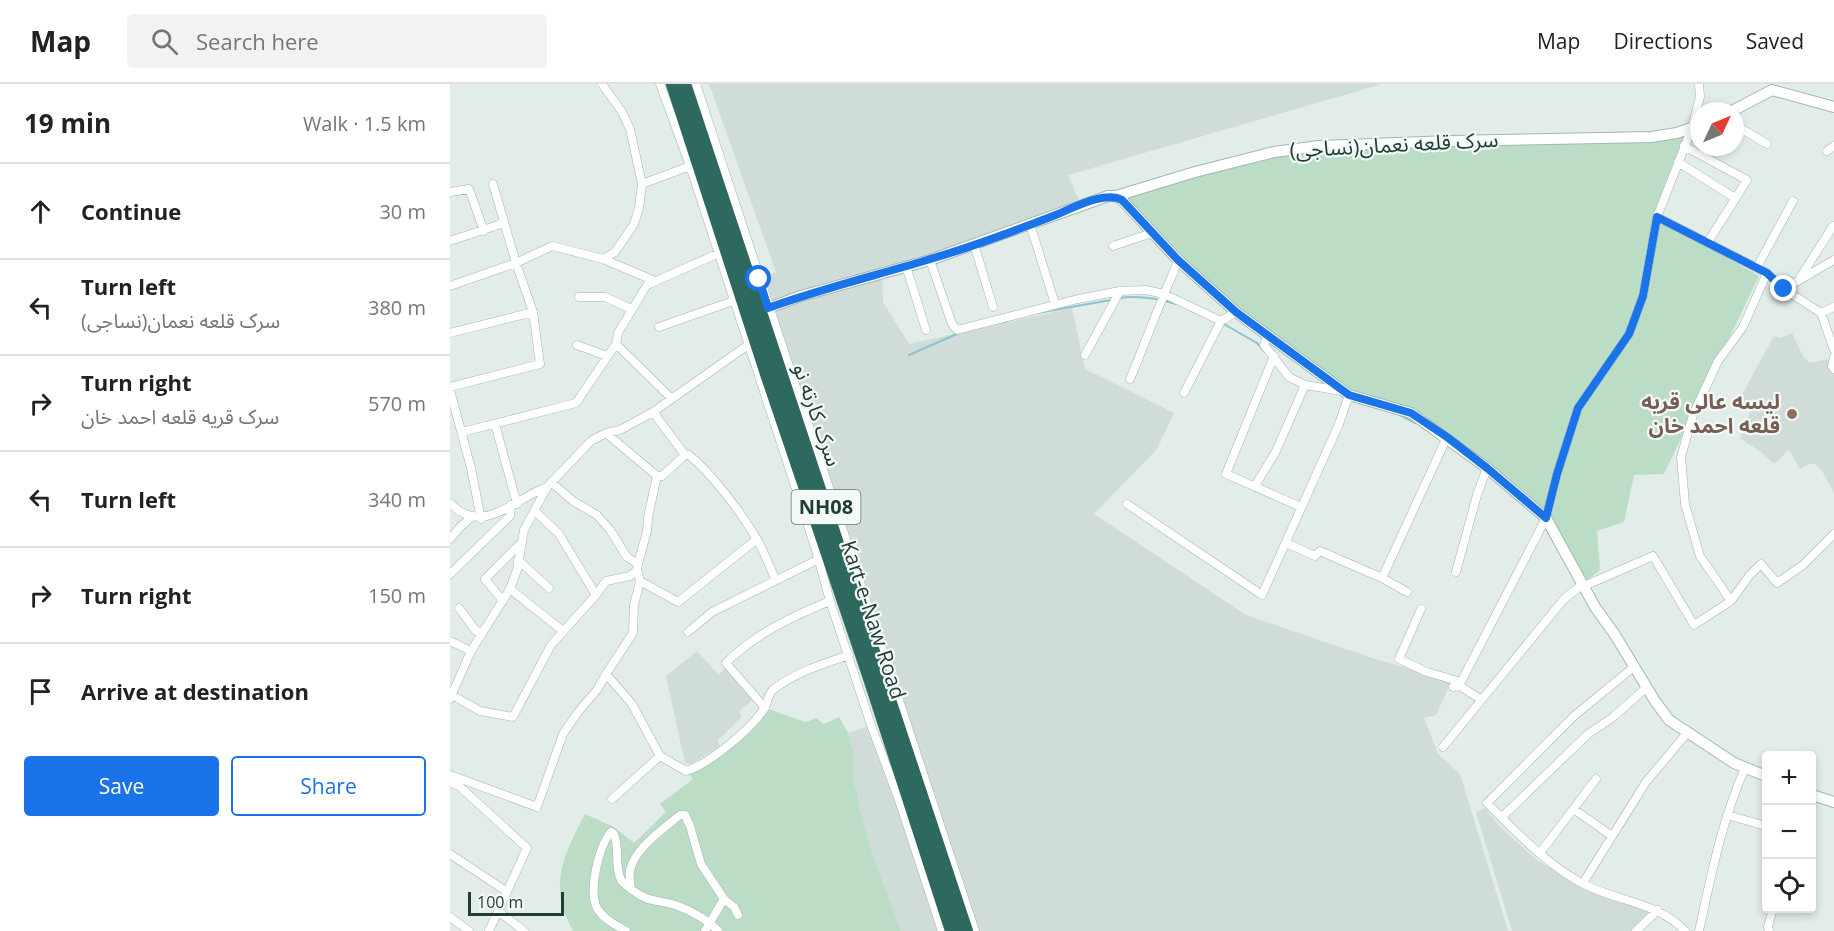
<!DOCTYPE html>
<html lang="en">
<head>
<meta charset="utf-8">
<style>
	:root { --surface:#fff; --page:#f2f2f2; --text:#222; --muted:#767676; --line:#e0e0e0; --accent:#1a73e8 }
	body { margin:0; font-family:"Open Sans","Noto Sans Arabic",sans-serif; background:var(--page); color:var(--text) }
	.controls { position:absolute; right:18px; bottom:18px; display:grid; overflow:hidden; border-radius:6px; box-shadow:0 3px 9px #0003 }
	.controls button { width:54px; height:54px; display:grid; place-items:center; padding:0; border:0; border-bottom:2px solid var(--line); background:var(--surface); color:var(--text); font:30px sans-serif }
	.compass { position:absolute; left:1240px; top:18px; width:54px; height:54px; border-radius:50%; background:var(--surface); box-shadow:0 3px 9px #0003; rotate:46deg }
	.scale { position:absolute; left:18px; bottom:15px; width:96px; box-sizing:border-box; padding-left:6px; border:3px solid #223d37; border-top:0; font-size:16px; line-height:21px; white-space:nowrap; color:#223d37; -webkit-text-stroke:4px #f3f9f6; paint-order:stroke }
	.stop { position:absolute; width:18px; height:18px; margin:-14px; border:4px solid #1a73e8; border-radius:50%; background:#fff }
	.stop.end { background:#1a73e8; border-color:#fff; box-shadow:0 2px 6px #0008 }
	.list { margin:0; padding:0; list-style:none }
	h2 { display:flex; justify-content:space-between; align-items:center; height:78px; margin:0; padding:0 24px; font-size:26px }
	h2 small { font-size:20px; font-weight:400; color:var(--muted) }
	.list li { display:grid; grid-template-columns:39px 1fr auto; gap:18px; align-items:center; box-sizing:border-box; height:96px; padding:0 24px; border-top:2px solid var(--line) }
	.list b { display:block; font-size:22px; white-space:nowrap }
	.list p { margin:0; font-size:20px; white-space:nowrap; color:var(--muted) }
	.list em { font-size:20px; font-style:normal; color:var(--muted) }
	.actions { display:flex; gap:12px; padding:18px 24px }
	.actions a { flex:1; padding:14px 0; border:2px solid var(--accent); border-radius:6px; text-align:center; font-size:21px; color:var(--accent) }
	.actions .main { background:var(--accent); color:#fff }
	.icon { flex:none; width:33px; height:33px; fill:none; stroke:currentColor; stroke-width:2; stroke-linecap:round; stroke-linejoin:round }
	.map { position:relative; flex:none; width:1384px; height:847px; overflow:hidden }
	header { display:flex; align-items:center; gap:36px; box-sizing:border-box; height:84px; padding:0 30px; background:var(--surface); border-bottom:2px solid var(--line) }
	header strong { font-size:28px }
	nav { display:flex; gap:33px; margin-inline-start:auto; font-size:21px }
	.search { width:420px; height:54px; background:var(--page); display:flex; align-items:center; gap:15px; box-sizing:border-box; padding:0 21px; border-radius:6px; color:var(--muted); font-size:22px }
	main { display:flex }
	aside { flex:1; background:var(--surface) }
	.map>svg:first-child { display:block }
	.built { fill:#d0dcd7 }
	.green { fill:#bbddc6 }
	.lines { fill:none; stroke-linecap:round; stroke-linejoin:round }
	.stream { stroke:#8ac3d1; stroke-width:2 }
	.street-casing { stroke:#a5b4af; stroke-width:9 }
	.secondary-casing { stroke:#a0b8b1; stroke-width:12 }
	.highway-casing { stroke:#c1c9c7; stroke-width:15 }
	.street { stroke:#fff; stroke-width:8 }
	.secondary { stroke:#fff; stroke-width:10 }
	.highway { stroke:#2e6960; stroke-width:14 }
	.route { stroke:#1a73e8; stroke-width:8 }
	.education-dot { fill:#8d6e63; stroke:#f3f9f6; stroke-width:2 }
	.labels { text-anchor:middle; stroke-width:4.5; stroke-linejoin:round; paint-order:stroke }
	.shield { fill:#f3f9f6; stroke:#617570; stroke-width:1.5 }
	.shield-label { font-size:20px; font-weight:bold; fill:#223d37 }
	.street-label { font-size:21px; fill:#223d37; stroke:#f3f9f6 }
	.education-label { font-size:21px; font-weight:bold; fill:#785e54; stroke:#f3f9f6; text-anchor:end }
</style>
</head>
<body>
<header>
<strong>Map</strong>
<div class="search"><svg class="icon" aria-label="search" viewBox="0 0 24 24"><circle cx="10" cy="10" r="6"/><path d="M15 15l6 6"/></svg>Search here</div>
<nav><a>Map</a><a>Directions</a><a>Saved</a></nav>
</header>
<main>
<aside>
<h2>19 min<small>Walk · 1.5 km</small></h2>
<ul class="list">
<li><svg class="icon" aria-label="ahead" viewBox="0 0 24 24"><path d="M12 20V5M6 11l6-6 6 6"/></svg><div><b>Continue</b></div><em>30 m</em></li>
<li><svg class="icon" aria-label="left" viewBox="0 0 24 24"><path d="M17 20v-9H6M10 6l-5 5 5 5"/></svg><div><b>Turn left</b><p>سرک قلعه نعمان(نساجی)</p></div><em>380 m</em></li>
<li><svg class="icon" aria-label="right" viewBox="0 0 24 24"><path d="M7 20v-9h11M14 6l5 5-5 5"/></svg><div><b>Turn right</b><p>سرک قریه قلعه احمد خان</p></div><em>570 m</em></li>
<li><svg class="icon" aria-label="left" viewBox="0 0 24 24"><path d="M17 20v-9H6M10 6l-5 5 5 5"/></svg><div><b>Turn left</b></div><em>340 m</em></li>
<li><svg class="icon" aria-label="right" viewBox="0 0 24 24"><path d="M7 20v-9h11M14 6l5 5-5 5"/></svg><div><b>Turn right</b></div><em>150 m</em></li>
<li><svg class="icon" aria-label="arrive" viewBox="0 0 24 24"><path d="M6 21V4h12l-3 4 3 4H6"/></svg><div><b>Arrive at destination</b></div></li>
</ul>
<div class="actions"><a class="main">Save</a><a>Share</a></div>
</aside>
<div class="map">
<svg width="1384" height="847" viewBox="0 0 1384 847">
	<rect width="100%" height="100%" fill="#e2ece8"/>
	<path class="built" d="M 259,0 L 932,0 L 618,91 L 631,121 L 432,189 L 433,218 L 459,260 L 622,224 L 635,285 L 724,329 L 707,365 L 644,430 L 796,531 L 928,576 L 1002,596 L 986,631 L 974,634 L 988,670 L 1010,690 L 1058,847 L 525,847 L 309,195 L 326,188 Z
		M 1342,249 L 1353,272 L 1359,279 L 1384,274 L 1384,409 L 1371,385 L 1365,380 L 1359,380 L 1350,385 L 1339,366 L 1324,380 L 1312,369 L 1290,354 L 1300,328 L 1290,314 L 1324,252 L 1330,254 Z
		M 247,567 L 269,591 L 277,582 L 303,616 L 289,627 L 292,633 L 267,657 L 270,662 L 241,680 L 235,679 L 216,592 Z
		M 421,641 L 492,847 L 451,847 L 422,770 L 408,720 L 410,718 L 404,698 L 404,670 L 398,649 Z
		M 1035,724 L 1049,742 L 1088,777 L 1136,804 L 1208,826 L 1184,847 L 1062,847 L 1026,728 Z"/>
	<path class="green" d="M 1242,44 L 1207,133 L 1309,192 L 1214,390 L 1184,391 L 1174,438 L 1147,447 L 1150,486 L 1133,500 L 1096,434 L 961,329 L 899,311 L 786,228 L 672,116 L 702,101 L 824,68 L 1201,53 Z
		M 315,624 L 356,638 L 366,634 L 374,640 L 389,633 L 398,649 L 404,670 L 404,698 L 410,719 L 408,720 L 422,769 L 451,847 L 123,847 C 119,839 114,830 112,821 C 104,788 120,759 135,730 L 164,743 L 184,759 L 216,728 L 210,720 L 243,695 L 236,687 L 287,655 Z"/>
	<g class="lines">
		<path class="stream" d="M 669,214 C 689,211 707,214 726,220
			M 587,229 L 661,216
			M 772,239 L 807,259 L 814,267
			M 543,240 L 558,237
			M 459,271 L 509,249
			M 948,330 L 965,339"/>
		<defs>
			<path id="street" d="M 152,0 L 172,28 L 180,45 L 192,100 L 189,124 L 184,140 L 165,168 L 153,175
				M 210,0 L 240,82 L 366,466 L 380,517 L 421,641 L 449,716 L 492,847
				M 246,0 L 525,847
				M 1285,41 L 1317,60
				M 1234,62 L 1297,96 L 1258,158
				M 1377,67 L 1384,62
				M 1228,78 L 1285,114
				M 192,100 L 240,82
				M 0,108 L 19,105 L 34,147
				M 1207,133 L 1317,189 L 1334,205 L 1371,229 L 1384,266
				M 580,140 L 605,220
				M 0,157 L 54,139
				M 524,160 L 543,223
				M 663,162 L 702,149
				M 480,176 L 502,240 L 507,246 L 628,215 L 670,207 L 696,206 L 714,210 L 771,237
				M 456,182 L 476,246
				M 1307,183 L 1343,117
				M 1350,194 L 1383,142
				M 0,202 L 66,179 L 102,162 L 153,175 L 205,197
				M 1334,205 L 1384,176
				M 129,213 L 155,213 L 181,225
				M 1371,229 L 1384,223
				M 209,243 L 286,216
				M 0,249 L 83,228
				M 817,252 L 814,261 L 839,293 L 855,301 L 892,307
				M 166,260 L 221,314
				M 127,261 L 157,272
				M 635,271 L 670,207
				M 824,272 L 776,390 L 851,423
				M 1384,273 L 1382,282 L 1384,285
				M 680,295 C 692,267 702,239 714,211 C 718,199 724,189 728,176
				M 0,303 L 90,280 L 83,228 L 66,179 L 43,100
				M 0,306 L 21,384 L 31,435
				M 734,309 L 771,237 L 786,228
				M 203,328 L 235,371 L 239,371 C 262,390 291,428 306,454 C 314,467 319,482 326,496
				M 45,340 L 67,420
				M 12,348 L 126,319 L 166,260 L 168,249 L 197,201 L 267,170
				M 156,349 L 207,392
				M 101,398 L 123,417 L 147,431 L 160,446 L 177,473 L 188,480
				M 805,402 L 826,367 L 855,301
				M 0,419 C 32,453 64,415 97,403
				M 677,420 L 812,511 L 889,340 L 899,311
				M 85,427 L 109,450 L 146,511
				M 0,455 L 11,442 L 23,432
				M 836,459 L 865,472 L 870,467 L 932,494 L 957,508
				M 68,476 L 99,504
				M 1006,488 L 1027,411 L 1037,384
				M 0,490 L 60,432 L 61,421
				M 932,494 L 997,353
				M 190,497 L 228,518 L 307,455
				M 1134,502 L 1203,472 L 1244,541 L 1281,517 L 1299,492 L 1311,480 L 1327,499 L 1353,481 L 1384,450
				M 60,505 L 113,547
				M 53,517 L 35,495 L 71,459
				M 1281,517 L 1250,472 L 1235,420 L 1231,373 L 1243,331 L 1268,277 L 1293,243 L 1317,189
				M 9,524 L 26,547 L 33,548
				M 971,525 L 949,575 L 977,588 L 1011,598
				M 238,548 L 262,528 L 369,475
				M 0,557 L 21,567
				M 1185,582 L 1124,632 L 1037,719 C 1067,749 1102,786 1140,803 C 1173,818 1210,820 1235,847
				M 156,590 L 182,620 L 210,672 L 236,687 C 259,680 300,646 314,625 C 318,619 317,610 324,605 C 346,588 373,580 399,571
				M 1007,600 L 1030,615
				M 1003,603 L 1011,598 L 1096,434 L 1107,390 L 1128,324 L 1179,250 L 1193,212 L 1207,133 L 1242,44 L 1250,13 L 1249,0
				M 2,611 L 30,627 L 63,633 L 101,561 L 146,511 L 156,497 L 180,492 L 187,486
				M 0,615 L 21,567 L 60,505 L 67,486 L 74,446 L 97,403 L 141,357 L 156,349 L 170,346 L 203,328 L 298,261
				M 315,624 L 276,579 C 305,550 343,532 380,517
				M 993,663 L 1114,515 L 1133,500
				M 0,691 L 87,723 L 113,650 L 128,628 L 147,606 L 156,590 L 183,549 L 184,521 L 190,497 L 187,486 L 188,480 L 197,447 L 198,433 L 207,392 L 212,392 L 235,371
				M 0,698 L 9,702 L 77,764 L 39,847
				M 162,715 L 210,672
				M 1125,726 L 1162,752
				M 1277,731 L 1316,742
				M 1052,733 L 1138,650 L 1162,634 L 1197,603
				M 1090,769 L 1146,695
				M 0,770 L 56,807
				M 1133,799 L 1196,698 L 1238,648
				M 181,805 C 180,799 179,792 180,786 C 185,764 213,745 230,731 L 235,731 L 240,742 L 251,780 L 274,815 L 284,823 L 288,831
				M 48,827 L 74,847
				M 0,833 L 19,847
				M 176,847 C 166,841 153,835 147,824 C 138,807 149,762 161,748 L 164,750 C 170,765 164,781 171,796 C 174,801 177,802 181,805 C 199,820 209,815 228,822 C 242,827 259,837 268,847
				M 255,847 L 274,815
				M 1186,847 L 1208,826
				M 1249,847 C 1261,792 1272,736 1295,684
				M 1319,847 L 1318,843 L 1323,824"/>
			<path id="secondary" d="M 1282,27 L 1322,6 L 1384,23
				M 666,112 L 672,116 L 728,176 L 786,228 L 899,311 L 961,329 L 1037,384 L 1096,434 L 1145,523 L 1165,551 L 1205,617 L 1219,636 L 1284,679 L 1316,692
				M 310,227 L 351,212 L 480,176 L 658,112 L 666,112 L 745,88 L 824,68 L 869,62 L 1000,57 L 1201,53 L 1227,49 L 1249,41
				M 1362,711 L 1384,718"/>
			<path id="highway" d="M 223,0 L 318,293 L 420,594 L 502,847
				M 234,0 L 516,847"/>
		</defs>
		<use href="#street" class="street-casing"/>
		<use href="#secondary" class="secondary-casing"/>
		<use href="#highway" class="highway-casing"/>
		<use href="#street" class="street"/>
		<use href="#secondary" class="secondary"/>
		<use href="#highway" class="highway"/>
	</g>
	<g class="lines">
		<path class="route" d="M 309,195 L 318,224 C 370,205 424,192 477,176 C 519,164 562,148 603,132 C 621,125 655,106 672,116 L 728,176 L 786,228 L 899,311 L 961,329 L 997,353 L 1037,384 L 1096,434 L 1107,390 L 1128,324 L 1179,250 L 1193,212 L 1207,133 L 1317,189 L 1334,205"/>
	</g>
	<circle class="education-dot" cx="1342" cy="330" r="6"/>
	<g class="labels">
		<rect class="shield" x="341.5" y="406" width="69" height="34" rx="4.5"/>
		<g class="shield-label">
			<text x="376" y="430">NH08</text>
		</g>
		<g class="street-label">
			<text transform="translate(944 61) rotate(-3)" y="7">سرک قلعه نعمان(نساجی)</text>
			<text transform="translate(367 331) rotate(71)" y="7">سرک کارته نو</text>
			<text transform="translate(423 536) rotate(72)" y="7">Kart-e-Naw Road</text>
		</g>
		<g class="education-label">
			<text x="1330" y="325">لیسه عالی قریه<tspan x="1330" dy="24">قلعه احمد خان</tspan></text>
		</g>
	</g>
</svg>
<div class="controls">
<button>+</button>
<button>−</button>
<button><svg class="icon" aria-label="locate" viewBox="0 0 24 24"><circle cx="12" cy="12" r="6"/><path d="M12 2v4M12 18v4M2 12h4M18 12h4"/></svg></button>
</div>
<svg class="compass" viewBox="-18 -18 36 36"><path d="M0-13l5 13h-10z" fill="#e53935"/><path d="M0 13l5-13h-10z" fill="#767676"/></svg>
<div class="scale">100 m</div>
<div class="stop" style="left:309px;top:195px"></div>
<div class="stop end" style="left:1334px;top:205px"></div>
</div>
</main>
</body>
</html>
